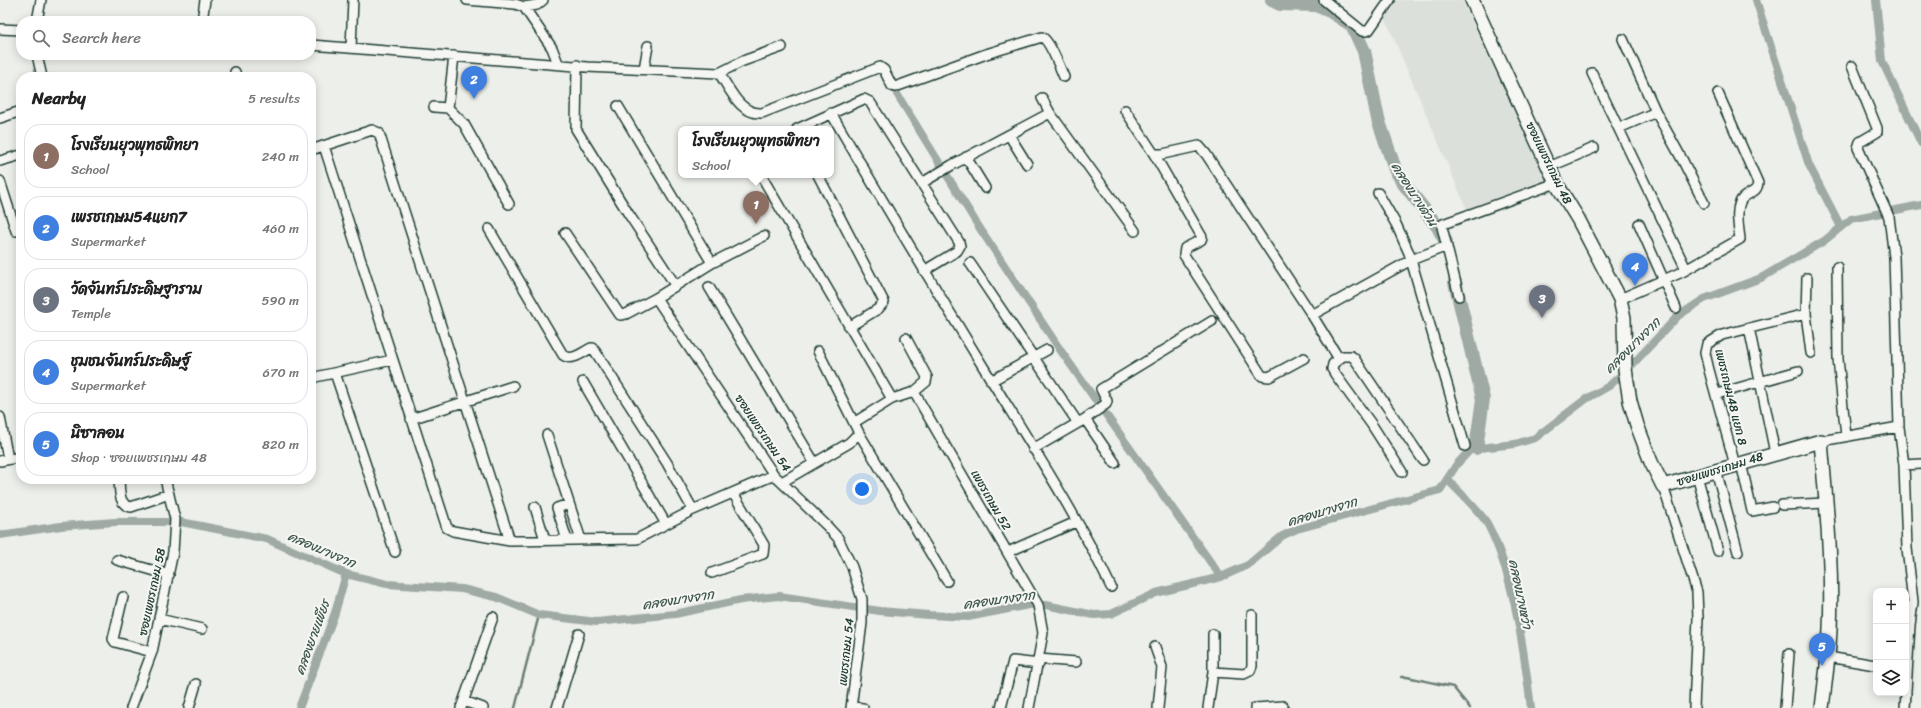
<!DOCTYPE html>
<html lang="en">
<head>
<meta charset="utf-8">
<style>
	:root { --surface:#fff; --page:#f2f2f2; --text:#222; --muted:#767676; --line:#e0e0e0; --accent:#b45309 }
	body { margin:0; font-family:Sriracha,"Playpen Sans Thai",sans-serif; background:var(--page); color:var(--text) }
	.controls { position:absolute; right:12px; bottom:12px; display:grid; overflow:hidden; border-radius:8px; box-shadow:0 2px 10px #0003 }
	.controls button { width:36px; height:36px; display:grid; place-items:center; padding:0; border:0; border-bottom:1px solid var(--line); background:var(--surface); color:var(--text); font:20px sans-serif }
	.you { position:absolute; left:862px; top:489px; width:14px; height:14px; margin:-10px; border:3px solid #fff; border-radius:50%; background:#1a73e8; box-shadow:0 0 0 6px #1a73e833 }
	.badge { display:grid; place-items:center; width:26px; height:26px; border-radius:50%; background:var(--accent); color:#fff; font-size:13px; font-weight:700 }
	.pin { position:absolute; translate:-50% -33px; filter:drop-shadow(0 1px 2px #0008) }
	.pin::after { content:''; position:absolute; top:21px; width:14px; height:12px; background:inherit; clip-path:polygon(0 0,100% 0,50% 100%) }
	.popup { position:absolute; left:678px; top:126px; width:156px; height:52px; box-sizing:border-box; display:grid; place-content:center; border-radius:8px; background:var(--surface); filter:drop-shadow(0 1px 3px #0005); font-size:13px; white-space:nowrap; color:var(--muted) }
	.popup b { font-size:15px; color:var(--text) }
	.popup::after { content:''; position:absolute; left:50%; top:100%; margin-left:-8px; border:8px solid transparent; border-top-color:var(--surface) }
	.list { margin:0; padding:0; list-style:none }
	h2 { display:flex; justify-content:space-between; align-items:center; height:52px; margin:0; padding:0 16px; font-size:17px }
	h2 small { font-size:13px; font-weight:400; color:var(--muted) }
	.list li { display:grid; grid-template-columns:26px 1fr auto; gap:12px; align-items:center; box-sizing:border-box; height:64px; margin:0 8px 8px; padding:0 8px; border:1px solid var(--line); border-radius:16px }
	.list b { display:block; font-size:15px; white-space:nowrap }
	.list p { margin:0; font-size:13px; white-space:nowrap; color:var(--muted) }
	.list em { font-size:13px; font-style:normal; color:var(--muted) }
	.icon { flex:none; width:22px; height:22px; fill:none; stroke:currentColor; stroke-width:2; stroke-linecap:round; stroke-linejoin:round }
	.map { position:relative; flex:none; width:1921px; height:708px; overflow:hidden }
	.search { position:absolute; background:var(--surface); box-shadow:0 2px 10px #0003; left:16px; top:16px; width:300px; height:44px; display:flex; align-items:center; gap:10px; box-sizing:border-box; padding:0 14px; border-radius:16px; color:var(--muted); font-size:15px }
	.panel { position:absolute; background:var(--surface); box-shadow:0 2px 10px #0003; left:16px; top:72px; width:300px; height:412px; border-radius:16px }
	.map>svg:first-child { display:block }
	.built { fill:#dce0db }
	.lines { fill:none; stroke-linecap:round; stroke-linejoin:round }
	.stream { stroke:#6c7e77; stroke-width:2.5 }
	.canal { stroke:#9faaa4; stroke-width:8 }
	.river { stroke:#9faaa4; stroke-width:14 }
	.street-casing { stroke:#1f3d34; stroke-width:12 }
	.secondary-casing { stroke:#1f3d34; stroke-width:16 }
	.street { stroke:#f6f6f2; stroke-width:9 }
	.secondary { stroke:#f6f6f2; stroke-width:13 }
	.labels { text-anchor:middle; stroke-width:4; stroke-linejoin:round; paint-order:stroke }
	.street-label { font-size:12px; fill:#1f3d34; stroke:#f6f6f2 }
	.water-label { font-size:13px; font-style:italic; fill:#3f5850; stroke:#f6f6f2 }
</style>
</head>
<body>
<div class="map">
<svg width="1921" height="708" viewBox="0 0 1921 708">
	<rect width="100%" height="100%" fill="#edefea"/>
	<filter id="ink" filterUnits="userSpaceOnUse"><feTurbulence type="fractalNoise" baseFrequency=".025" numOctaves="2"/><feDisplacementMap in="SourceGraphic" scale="8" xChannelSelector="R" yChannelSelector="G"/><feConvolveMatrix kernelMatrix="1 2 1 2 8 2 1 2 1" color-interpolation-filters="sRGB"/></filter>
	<g filter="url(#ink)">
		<path class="built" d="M 1397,0 L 1462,0 L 1548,182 L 1468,212 L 1385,18 Z"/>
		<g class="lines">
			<path class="stream" d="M 1401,677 L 1407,677 L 1453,687 L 1470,708
				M 515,708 L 539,615"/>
			<path class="canal" d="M 1756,0 L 1809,165 L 1841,227
				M 1876,0 L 1882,61 L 1921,143
				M 897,94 L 977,224 L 1061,351 L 1221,577
				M 1447,479 C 1457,490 1482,513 1488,525 C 1514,575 1524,651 1531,708
				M 0,535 L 61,526 L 115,522 L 181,522 L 267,539 L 346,574 L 387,584 L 462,589 L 496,597 L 539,615 L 597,622 L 675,614 L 741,600 L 779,596 L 880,611 L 929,615 L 968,617 L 1029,605 L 1046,605 L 1094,615 L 1111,614 L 1156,593 L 1221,577 L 1248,565 L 1282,536 L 1297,529 L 1440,490 L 1457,464 L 1471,449 L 1515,444 L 1535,438 L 1586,399 L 1609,386 L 1630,367 L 1678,316 L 1704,299 L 1761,278 L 1824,241 L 1851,219 L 1921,205
				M 299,708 L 335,613 L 346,574"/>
			<path class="river" d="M 1272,0 L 1280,4 L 1316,5 L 1330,11 L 1352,25 L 1364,51 L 1378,119 L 1395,169 L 1404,184 L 1438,227 L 1446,242
				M 1455,282 L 1483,399 L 1476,448"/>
			<defs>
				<path id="street" d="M 467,0 L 515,4 L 524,7 L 537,5 L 543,0
					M 1324,0 L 1362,31 L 1366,31 L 1369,30 L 1390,0
					M 524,7 L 552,48 L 558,63
					M 37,21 L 41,0
					M 202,21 L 205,0
					M 0,29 L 21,30
					M 1623,39 L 1656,112 L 1683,161 L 1704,203
					M 311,45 L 587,67 L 719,73 L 743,61 L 782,47
					M 351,48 L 353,0
					M 37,55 L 42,77
					M 454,56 L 448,108 L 464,124 L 509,204
					M 577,65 L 576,129 L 628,213 L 676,286
					M 1852,66 L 1877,128 L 1877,132 L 1860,142 L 1858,148 L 1889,217 L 1894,257 L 1899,427 L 1904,465 L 1907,548 L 1913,602 L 1910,625 L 1906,691
					M 644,69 L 648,46
					M 235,72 L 236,77
					M 719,73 C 730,89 740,115 762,113 L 880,67 L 884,70 L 892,86 L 895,87 L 986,54 L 1042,37 C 1050,41 1060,68 1064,77
					M 1592,73 L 1686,269
					M 1042,98 L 1050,113 L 1135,231
					M 618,106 L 712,263
					M 434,107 L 448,108
					M 1125,110 L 1154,154 L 1163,154 L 1199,146 L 1206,154 L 1312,315 L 1411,260 L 1447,246
					M 831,113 C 883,202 936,290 990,378 C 1032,446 1077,515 1111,587
					M 0,118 L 21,111
					M 1619,128 L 1656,112
					M 797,129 L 864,99 L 870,102 L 959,242 L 960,246 L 957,251 L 924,271
					M 1009,135 L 1027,164
					M 324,146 L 447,528 L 453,531 L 510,541 L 637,539 L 693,510 L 774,475
					M 311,150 L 372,130 L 379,133 L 510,541
					M 1154,154 L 1202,237 L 1201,240 L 1185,248 L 1184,255 L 1262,376 L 1269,377 L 1304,358
					M 966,157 L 985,188
					M 0,161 L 21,155
					M 1549,167 L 1594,148
					M 818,175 L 884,302 L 878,309 L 849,327
					M 762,177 L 892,399
					M 0,181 L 16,231
					M 922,183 L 952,165 L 1050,113
					M 1378,193 L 1396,224 L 1409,253 L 1465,446
					M 1639,224 L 1676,308
					M 489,229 L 563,355 C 572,362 583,352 591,348 L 593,348 L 667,463 L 693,510
					M 565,233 L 620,315 L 626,314 L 656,298 L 712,263 L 764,236
					M 970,263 L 1078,423
					M 1837,267 L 1838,359 L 1846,436
					M 1807,278 L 1806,314 L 1811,353
					M 709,287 L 814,462
					M 1459,296 L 1442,227 L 1443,224 L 1556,183
					M 656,298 L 774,475 L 826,525 L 838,538 L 852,567 L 862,599 L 862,623 L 851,708
					M 1620,299 L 1682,272 L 1740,239 C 1739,229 1734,206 1743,198 C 1749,192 1757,193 1758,183 L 1718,93
					M 1312,315 L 1339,359
					M 1749,328 L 1775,453
					M 818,351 L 859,433 L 947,581
					M 335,373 L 395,552
					M 311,378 L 392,360
					M 991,381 L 1047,350
					M 583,382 L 666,524
					M 914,392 L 1038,605 L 1043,633 L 1029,708
					M 1717,394 L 1798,371
					M 0,417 L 8,459
					M 411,419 L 513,386
					M 1085,419 L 1115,463
					M 855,422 L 892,399 L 914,392 L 926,382 L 927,377 L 906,338
					M 547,435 L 581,540
					M 1821,441 L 1899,427
					M 1033,449 L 1085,419 L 1106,404 L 1107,401 L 1101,389 L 1212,321
					M 0,461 L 21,457
					M 1741,463 L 1752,511 L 1773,507
					M 1735,465 L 1709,370 L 1705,353 L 1707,344 L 1722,335 L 1806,314
					M 1904,465 L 1921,464
					M 1716,470 L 1738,552
					M 1402,472 L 1372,425 L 1335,374 L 1332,369 L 1333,364 L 1343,356 L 1351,356 L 1354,358 L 1423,460
					M 1697,476 L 1718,551
					M 119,479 C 120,490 118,505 131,507 L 169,494
					M 782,482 L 849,443 L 859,433
					M 1663,486 L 1697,592 L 1698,618 L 1694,708
					M 1782,505 L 1826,503
					M 535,507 L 545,540
					M 567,540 L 557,508 L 569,504
					M 1008,552 L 1076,522
					M 117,560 L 169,575
					M 712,573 L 763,554 L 764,545 L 733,493
					M 123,597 L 113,639 L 115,642 L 152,652
					M 159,619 L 202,629
					M 1155,647 L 1162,667 L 1158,708
					M 1828,657 L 1875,665
					M 1039,659 L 1076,662
					M 1213,672 L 1244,674 L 1250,671 L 1252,666 L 1252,615
					M 464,701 L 483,708
					M 852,707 L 863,708
					M 131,708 L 152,652 L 173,552 L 175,519 L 165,479
					M 189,708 L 196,684
					M 461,708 L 493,617
					M 557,708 L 579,634
					M 1001,708 L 1013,661 L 1039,664
					M 1208,708 L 1213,672 L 1213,634
					M 1255,708 L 1283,706
					M 1785,708 L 1789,654
					M 1905,708 L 1906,693"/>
				<path id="secondary" d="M 1472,0 L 1556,183 L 1578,219 L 1620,299 L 1624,318 L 1625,369 L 1630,401 L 1637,425 L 1651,462 L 1663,486 L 1821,441 C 1826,504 1833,566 1830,629 C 1829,656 1825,682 1822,708"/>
			</defs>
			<use href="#street" class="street-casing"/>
			<use href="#secondary" class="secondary-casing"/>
			<use href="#street" class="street"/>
			<use href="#secondary" class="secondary"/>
		</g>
	</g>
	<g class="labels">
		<g class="street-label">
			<text transform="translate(1549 163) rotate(64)" y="4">ซอยเพชรเกษม 48</text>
			<text transform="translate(1731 397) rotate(76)" y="4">เพชรเกษม48 แยก 8</text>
			<text transform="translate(763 433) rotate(56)" y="4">ซอยเพชรเกษม 54</text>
			<text transform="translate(1720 469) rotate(-17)" y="4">ซอยเพชรเกษม 48</text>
			<text transform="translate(991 500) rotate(60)" y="4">เพชรเกษม 52</text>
			<text transform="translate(152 592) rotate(-78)" y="4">ซอยเพชรเกษม 58</text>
			<text transform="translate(846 652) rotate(-84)" y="4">เพชรเกษม 54</text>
		</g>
		<g class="water-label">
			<text transform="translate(1415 194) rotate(57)" y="5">คลองบางด้วน</text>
			<text transform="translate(1632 345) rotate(-45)" y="5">คลองบางจาก</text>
			<text transform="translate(1322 511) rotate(-17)" y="5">คลองบางจาก</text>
			<text transform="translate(322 549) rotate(23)" y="5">คลองบางจาก</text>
			<text transform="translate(1521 594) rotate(78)" y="5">คลองบางหว้า</text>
			<text transform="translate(678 599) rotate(-9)" y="5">คลองบางจาก</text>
			<text transform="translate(999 599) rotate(-8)" y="5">คลองบางจาก</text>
			<text transform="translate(312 637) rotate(-70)" y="5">คลองยายเพียร</text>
		</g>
	</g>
</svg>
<div class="controls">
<button>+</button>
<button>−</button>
<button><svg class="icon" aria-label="layers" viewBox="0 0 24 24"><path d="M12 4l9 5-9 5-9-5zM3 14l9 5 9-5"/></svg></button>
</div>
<div class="you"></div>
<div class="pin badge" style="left:756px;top:224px;background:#8d6e63">1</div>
<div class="popup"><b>โรงเรียนยุวพุทธพิทยา</b>School</div>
<div class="pin badge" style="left:474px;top:99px;background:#3f7fe0">2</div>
<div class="pin badge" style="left:1542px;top:318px;background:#6b7280">3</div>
<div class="pin badge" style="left:1635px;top:286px;background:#3f7fe0">4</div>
<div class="pin badge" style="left:1822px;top:666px;background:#3f7fe0">5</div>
<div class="search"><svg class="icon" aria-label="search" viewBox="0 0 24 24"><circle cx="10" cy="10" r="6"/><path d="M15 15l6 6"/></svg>Search here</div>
<section class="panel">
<h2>Nearby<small>5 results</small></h2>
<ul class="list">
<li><span class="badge" style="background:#8d6e63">1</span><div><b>โรงเรียนยุวพุทธพิทยา</b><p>School</p></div><em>240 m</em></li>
<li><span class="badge" style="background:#3f7fe0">2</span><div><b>เพรชเกษม54แยก7</b><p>Supermarket</p></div><em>460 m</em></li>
<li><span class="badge" style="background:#6b7280">3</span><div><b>วัดจันทร์ประดิษฐาราม</b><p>Temple</p></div><em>590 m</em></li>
<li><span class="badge" style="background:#3f7fe0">4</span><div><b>ชุมชนจันทร์ประดิษฐ์</b><p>Supermarket</p></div><em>670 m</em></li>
<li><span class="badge" style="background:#3f7fe0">5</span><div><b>นิซาลอน</b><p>Shop · ซอยเพชรเกษม 48</p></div><em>820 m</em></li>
</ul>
</section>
</div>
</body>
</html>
